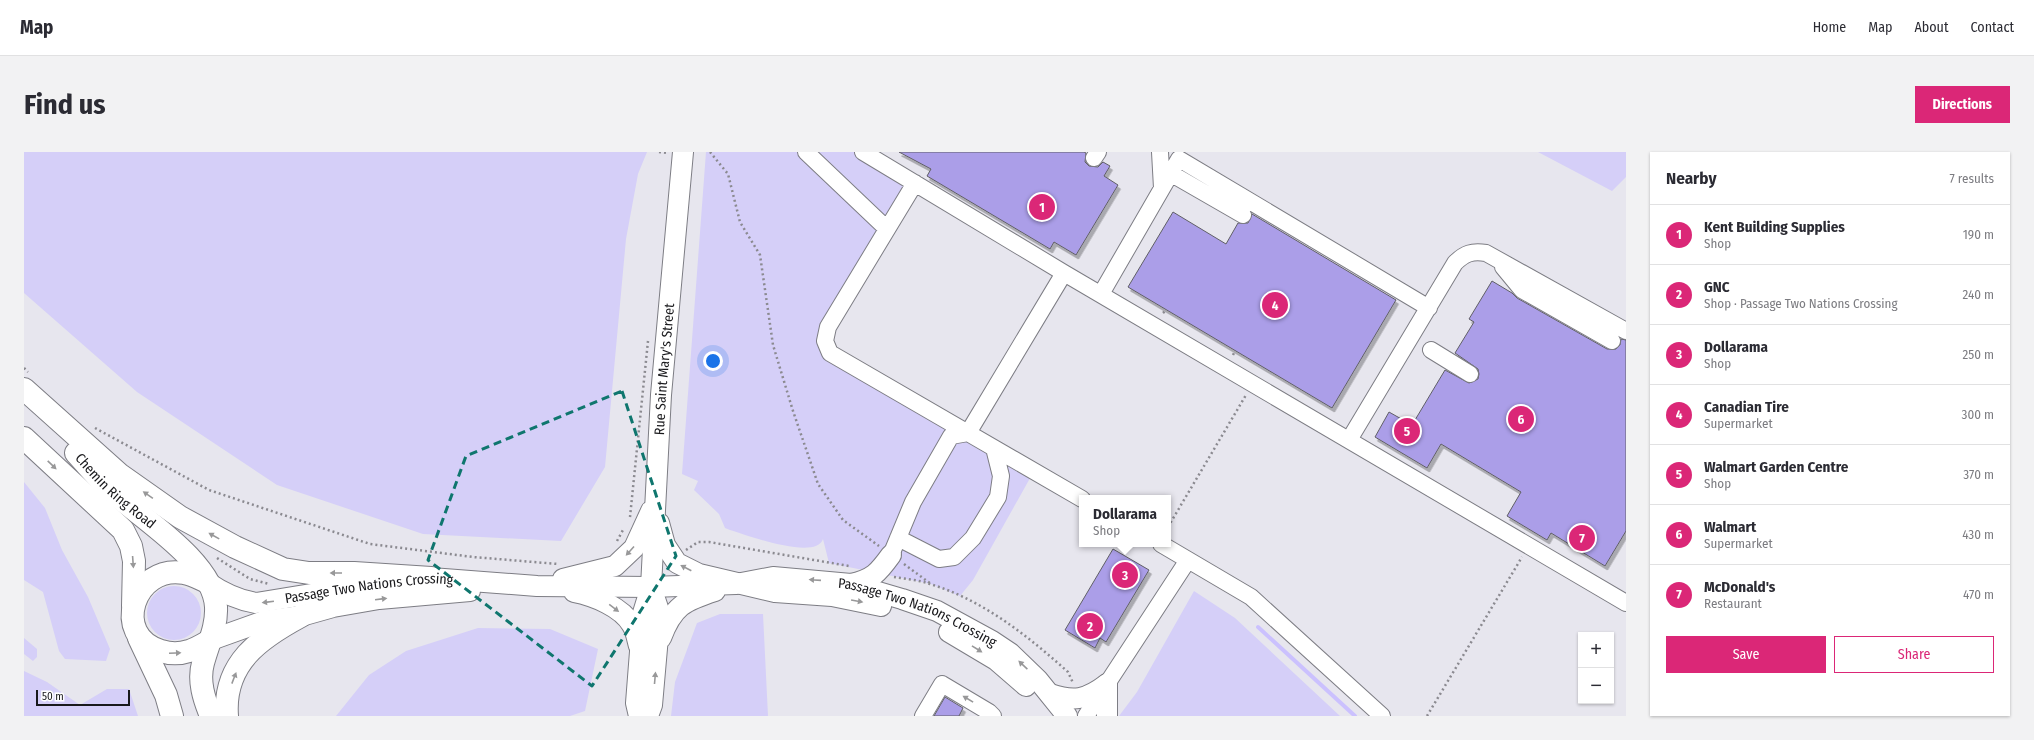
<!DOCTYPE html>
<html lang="en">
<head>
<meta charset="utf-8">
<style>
	:root { --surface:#fff; --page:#f2f2f3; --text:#2b2b33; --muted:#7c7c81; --line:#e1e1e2; --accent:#db2777 }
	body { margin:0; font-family:"Fira Sans Condensed",sans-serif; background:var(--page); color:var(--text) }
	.controls { position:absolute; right:12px; bottom:12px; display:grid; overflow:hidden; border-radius:0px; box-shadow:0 1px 3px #0004 }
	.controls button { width:36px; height:36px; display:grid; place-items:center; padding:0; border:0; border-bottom:1px solid var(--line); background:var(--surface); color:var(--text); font:20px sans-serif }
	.scale { position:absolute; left:12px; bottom:10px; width:94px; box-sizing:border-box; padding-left:4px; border:2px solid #19191c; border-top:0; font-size:11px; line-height:14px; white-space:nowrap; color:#19191c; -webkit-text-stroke:3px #fff; paint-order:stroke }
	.you { position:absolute; left:689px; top:209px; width:14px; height:14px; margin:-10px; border:3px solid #fff; border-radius:50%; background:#1a73e8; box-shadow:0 0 0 6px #1a73e833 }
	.badge { display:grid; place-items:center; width:26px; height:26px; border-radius:50%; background:var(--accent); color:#fff; font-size:13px; font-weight:700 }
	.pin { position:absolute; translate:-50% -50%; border:2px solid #fff; box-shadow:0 1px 4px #0006 }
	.popup { position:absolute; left:1055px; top:343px; width:92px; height:52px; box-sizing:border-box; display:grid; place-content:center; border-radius:0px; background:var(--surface); filter:drop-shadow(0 1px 3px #0005); font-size:13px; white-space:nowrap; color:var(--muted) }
	.popup b { font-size:15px; color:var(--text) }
	.popup::after { content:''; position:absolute; left:50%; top:100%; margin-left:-8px; border:8px solid transparent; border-top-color:var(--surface) }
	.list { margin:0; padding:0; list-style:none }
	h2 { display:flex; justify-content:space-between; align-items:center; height:52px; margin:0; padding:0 16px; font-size:17px }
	h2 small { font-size:13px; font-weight:400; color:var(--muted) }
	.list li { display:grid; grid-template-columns:26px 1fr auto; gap:12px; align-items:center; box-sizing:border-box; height:60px; padding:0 16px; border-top:1px solid var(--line) }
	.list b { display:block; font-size:15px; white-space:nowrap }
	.list p { margin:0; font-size:13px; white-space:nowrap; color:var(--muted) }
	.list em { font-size:13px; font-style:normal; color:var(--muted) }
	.actions { display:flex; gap:8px; padding:12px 16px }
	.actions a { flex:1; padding:9px 0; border:1px solid var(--accent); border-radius:0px; text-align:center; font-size:14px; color:var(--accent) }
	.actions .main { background:var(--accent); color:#fff }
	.map { position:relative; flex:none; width:1602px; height:564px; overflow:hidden; border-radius:0px }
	header { display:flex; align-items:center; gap:24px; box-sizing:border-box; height:56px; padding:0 20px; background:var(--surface); border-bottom:1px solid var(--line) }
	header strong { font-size:19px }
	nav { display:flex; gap:22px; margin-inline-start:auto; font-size:14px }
	.intro { display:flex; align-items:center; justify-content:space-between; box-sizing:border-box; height:96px; padding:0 24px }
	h1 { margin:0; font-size:28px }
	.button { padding:10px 18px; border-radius:0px; background:var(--accent); color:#fff; font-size:14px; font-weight:700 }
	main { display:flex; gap:24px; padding:0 24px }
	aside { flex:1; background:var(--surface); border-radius:0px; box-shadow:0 1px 3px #0004 }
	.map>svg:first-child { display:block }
	.green { fill:#d5cff8 }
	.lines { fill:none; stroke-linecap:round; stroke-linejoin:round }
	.stream { stroke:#cbc1fe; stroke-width:4 }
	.building { fill:#ab9ee8; stroke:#605f66; filter:url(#shadow) }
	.minor-casing { stroke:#7d7d84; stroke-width:18 }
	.major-casing { stroke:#7d7d84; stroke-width:22 }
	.highway-casing { stroke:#7d7d84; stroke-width:24 }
	.path { stroke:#8b8a90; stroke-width:2.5; stroke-dasharray:2 3; stroke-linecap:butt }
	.minor { stroke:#fff; stroke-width:16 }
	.major { stroke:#fff; stroke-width:20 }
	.highway { stroke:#fff; stroke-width:22 }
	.oneway { fill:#989899 }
	.marked { fill:none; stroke:#0f766e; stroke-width:3; stroke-dasharray:8 5; stroke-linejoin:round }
	.labels { text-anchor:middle; stroke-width:3; stroke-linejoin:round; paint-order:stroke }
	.street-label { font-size:14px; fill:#19191c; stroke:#fff }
</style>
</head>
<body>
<header>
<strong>Map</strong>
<nav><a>Home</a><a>Map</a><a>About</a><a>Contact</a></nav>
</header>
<div class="intro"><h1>Find us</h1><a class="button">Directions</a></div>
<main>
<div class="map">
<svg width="1602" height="564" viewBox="0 0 1602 564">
	<defs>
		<filter id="shadow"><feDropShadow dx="2.5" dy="4" stdDeviation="0" flood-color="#0004"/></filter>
	</defs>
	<rect width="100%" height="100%" fill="#e7e6ee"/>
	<path class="green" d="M 0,0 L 623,0 L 614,22 L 602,87 L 581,315 L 537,389 L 399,382 L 253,333 L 113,240 L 0,141 Z
		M 682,0 L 839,0 L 891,31 L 801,189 L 1010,319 L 949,428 L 936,444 L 907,432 L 805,411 L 799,387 C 792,409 722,383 706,378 L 701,376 L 695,362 L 670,338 L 674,329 L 658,322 Z
		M 1514,0 L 1602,0 L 1602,25 L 1588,39 Z
		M 0,330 L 21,356 L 38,398 L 64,445 L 86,497 L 82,509 L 41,507 L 35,499 L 19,440 L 0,428 Z
		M123 461a27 27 0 1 1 54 0a27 27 0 1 1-54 0Z
		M 1170,439 L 1211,466 L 1316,564 L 1095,564 L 1113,540 Z
		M 696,462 L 739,462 L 744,564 L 647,564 L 651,530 L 673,471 Z
		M 454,476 L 526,477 L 574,497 L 561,559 L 546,564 L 312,564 L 345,523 L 382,499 Z
		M 0,486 L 13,497 L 13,505 L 9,509 L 0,502 Z
		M 0,519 L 23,530 L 56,553 L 83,537 L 105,537 L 114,564 L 0,564 Z"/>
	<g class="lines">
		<path class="stream" d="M 1234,475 L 1331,564"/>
	</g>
	<path class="building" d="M 875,0 L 1060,0 L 1062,1 L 1061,10 L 1065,14 L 1074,15 L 1079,10 L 1086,14 L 1080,24 L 1094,33 L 1052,103 L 1030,90 L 1026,97 L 903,24 L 907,17 Z
		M 1149,60 L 1202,92 L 1214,71 L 1224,71 L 1228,62 L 1372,148 L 1308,256 L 1104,135 Z
		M 1468,129 L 1488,141 L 1493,146 L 1583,197 L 1592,197 L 1596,193 L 1597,187 L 1602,188 L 1602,379 L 1581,414 L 1527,381 L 1523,388 L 1483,364 L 1497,340 L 1417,292 L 1403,316 L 1351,285 L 1365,260 L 1388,273 L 1421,218 L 1445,231 L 1454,227 L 1455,222 L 1454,217 L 1431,201 L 1450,170 L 1445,167 Z
		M 1089,397 L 1125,418 L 1082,490 L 1076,486 L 1071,496 L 1041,478 Z
		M 921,545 L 939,556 L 935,564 L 910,564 Z"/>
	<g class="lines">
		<defs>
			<path id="minor" d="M 782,0 L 863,77
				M 839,0 L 1040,121 L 1602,451
				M 1136,0 L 1138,36
				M 1070,6 L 1074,0
				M 1146,21 L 1219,63
				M 891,31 L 804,175 L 801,189 L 806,201 L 1058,347
				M 1479,115 L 1498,138 L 1588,189
				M 1077,142 L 1155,7 L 1405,156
				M 1407,198 L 1446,222
				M 1325,288 L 1431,111 C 1441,101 1448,99 1462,101 L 1602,179
				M 874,386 L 915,407 L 930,405 L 949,386 L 974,345 L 977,324 L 970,296
				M 1137,392 L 1227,445 L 1358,564
				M 867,403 L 889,350 L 927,284 L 944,281 L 1040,121
				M 899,564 L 918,532 L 965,560 L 969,564
				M 1062,564 L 1164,408"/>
			<g id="major">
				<path d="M 635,371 L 641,393 L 653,411 L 675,422 L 751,440 L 808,444 L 857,454"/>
				<path d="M 539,427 L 591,414 L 610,396 L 627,359"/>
				<path id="s1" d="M 183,430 C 199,441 213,448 232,451 L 342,433 L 407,426 L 513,434 L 627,435 L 712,432 L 749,425 L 827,432 L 878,447 L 913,459 L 968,489 L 986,501 L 1014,528 L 1043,564"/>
				<path d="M 827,432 C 849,427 854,421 867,403"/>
				<path d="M 550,440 C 570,444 598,455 608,473 C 612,479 613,487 615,494"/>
				<path d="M 925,480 L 972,508 L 1002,534"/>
				<path d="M 637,486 C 649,454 660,449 691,439"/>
				<path d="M 187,488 L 240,469 L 277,464 L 309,455 L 355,447 L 446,439"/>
				<path d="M 1083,532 L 1083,564"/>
				<path d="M 1026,542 C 1050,550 1062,548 1083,532"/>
				<path id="s2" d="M 615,564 L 612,551 L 619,461 L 627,435 L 637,243 L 659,0"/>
				<path d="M 624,564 L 628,553 L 636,462 L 627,435"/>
			</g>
			<g id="highway">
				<path d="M 0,237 L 95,322 L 156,365 L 211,395 L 259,417 L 285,421 L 330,421 L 407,426"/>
				<path d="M 0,286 L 99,378 L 107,394 L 110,409 L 109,454"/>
				<path id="s3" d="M 52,301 C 65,315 77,330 92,343 C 122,369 190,412 192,455 C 193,475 184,492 179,511 C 174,529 180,547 187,564"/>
				<path d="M 183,430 C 176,427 168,422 160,421 C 110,412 86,484 137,499 C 146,502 156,502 165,499 C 172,497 180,492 187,488"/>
				<path d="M 115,486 L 142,543 L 148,564"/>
				<path d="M 203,564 C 199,511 236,486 277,464"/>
			</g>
		</defs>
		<use href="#minor" class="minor-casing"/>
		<use href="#major" class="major-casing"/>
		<use href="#highway" class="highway-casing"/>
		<path class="path" d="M 635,0 L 644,1
			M 686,0 L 704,22 L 716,70 L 736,103 L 749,193 L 769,259 L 794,332 L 819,368 L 855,394
			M 1139,161 L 1142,158
			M 1209,203 L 1211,199
			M 0,216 L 4,220
			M 71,276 L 185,338 L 346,392 L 449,405 L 534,412
			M 606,365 L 624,189
			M 1144,375 L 1222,243
			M 593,389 L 599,378
			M 662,398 L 674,390 L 685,390 L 825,414
			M 193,406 L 226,427 L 245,432
			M 880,412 L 907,432
			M 870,425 C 882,427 895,428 906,432 C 959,448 1004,484 1044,520 L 1049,531
			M 1403,564 L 1498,405"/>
		<use href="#minor" class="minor"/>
		<use href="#major" class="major"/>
		<use href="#highway" class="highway"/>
	</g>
	<defs><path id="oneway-solid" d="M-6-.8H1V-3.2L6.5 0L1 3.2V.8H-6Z"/></defs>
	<g class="oneway">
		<use href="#oneway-solid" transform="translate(28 313) rotate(44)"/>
		<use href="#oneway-solid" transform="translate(124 343) rotate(-145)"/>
		<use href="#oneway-solid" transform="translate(190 384) rotate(-151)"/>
		<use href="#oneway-solid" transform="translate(606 399) rotate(132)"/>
		<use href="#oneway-solid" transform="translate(109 410) rotate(86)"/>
		<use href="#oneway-solid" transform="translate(662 416) rotate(-153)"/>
		<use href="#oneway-solid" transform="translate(312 421) rotate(180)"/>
		<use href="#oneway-solid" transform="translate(791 428) rotate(-176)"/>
		<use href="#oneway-solid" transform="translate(357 447) rotate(-7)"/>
		<use href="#oneway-solid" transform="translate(833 449) rotate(10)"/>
		<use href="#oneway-solid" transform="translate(244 450) rotate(173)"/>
		<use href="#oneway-solid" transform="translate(590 456) rotate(37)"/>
		<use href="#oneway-solid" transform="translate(953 497) rotate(32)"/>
		<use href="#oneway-solid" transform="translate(151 501) rotate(-2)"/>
		<use href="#oneway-solid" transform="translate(999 513) rotate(-137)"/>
		<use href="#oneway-solid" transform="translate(210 526) rotate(-69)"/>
		<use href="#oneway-solid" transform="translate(631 526) rotate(-85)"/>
		<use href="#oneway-solid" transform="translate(944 547) rotate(-149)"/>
	</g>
	<path class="marked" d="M 598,239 L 652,404 L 568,534 L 404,408 L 442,304 Z"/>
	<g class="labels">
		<g class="street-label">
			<text dy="5" stroke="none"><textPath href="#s2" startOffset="349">Rue Saint Mary's Street</textPath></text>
			<text dy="5" stroke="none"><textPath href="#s3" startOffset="55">Chemin Ring Road</textPath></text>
			<text dy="5" stroke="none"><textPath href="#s1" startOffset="168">Passage Two Nations Crossing</textPath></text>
			<text dy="5" stroke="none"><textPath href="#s1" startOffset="724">Passage Two Nations Crossing</textPath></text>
		</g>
	</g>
</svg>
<div class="controls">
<button>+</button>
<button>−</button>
</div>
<div class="scale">50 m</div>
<div class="you"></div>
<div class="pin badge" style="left:1018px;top:55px">1</div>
<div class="pin badge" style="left:1066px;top:474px">2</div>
<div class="pin badge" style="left:1101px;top:423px">3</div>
<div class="popup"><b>Dollarama</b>Shop</div>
<div class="pin badge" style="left:1251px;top:153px">4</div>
<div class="pin badge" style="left:1383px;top:279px">5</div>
<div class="pin badge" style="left:1497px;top:267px">6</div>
<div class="pin badge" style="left:1558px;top:386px">7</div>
</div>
<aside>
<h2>Nearby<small>7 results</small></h2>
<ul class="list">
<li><span class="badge">1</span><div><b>Kent Building Supplies</b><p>Shop</p></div><em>190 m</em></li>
<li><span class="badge">2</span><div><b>GNC</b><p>Shop · Passage Two Nations Crossing</p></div><em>240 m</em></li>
<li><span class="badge">3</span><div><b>Dollarama</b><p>Shop</p></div><em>250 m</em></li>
<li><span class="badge">4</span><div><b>Canadian Tire</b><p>Supermarket</p></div><em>300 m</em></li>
<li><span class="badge">5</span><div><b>Walmart Garden Centre</b><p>Shop</p></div><em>370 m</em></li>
<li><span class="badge">6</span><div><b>Walmart</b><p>Supermarket</p></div><em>430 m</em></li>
<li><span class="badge">7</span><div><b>McDonald's</b><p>Restaurant</p></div><em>470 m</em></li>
</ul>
<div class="actions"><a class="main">Save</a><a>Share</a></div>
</aside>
</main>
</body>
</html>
